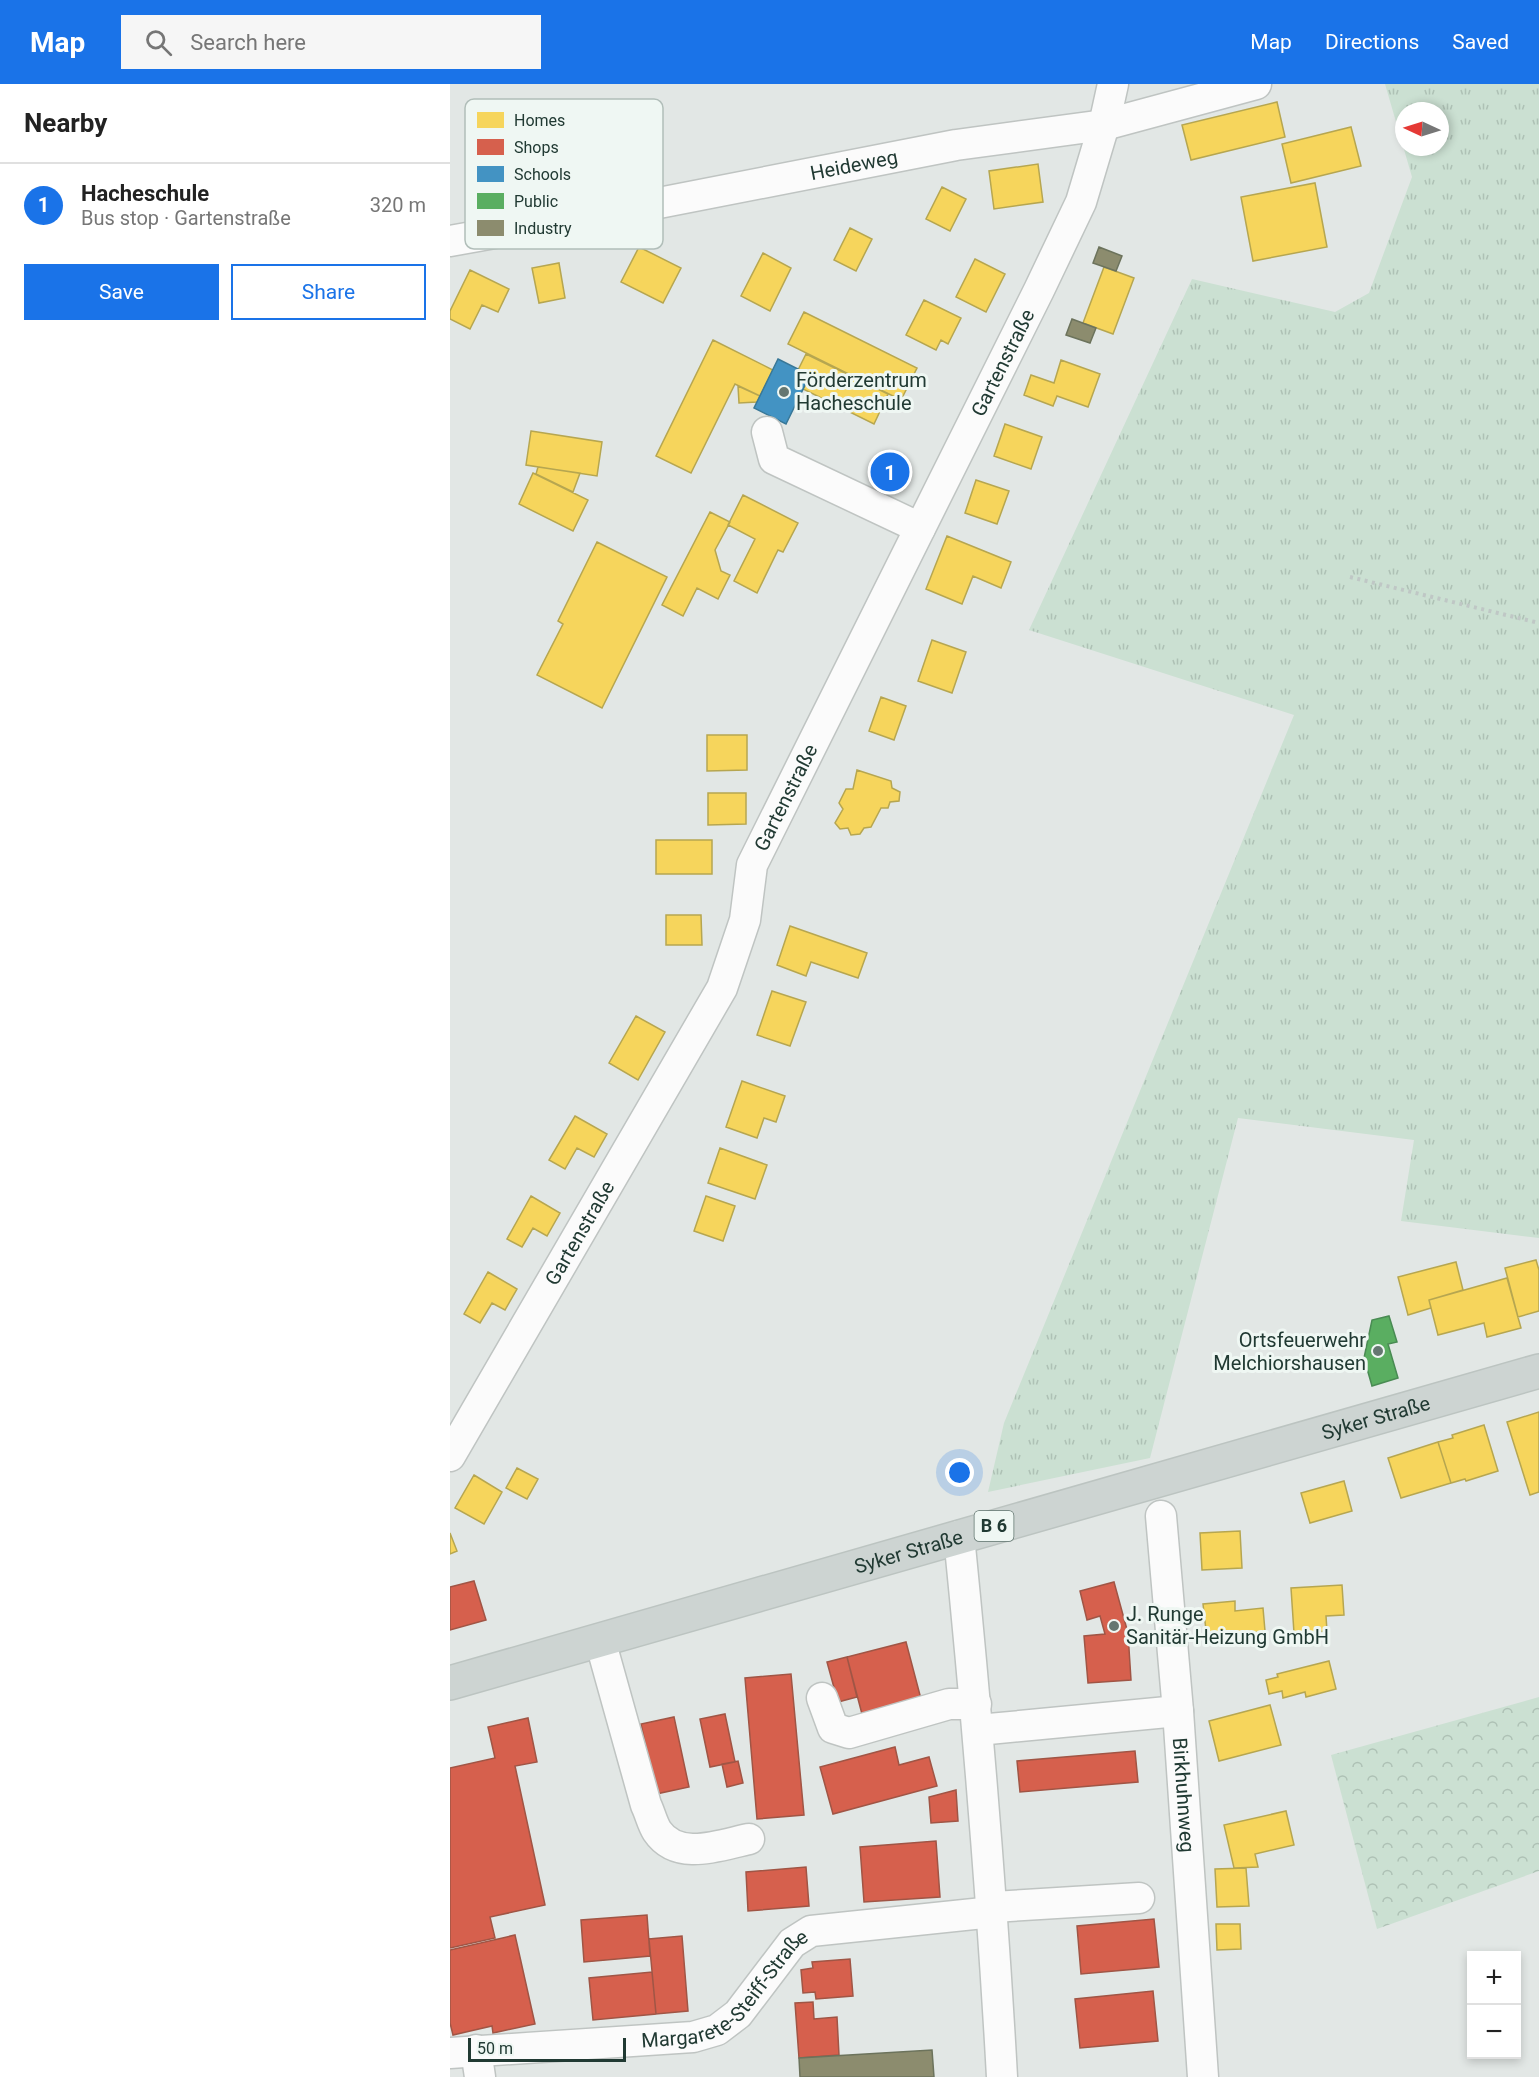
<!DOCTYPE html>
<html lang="en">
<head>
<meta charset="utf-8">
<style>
	:root { --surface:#fff; --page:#f6f6f6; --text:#222; --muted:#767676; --line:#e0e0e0; --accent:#1a73e8 }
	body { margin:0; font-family:Roboto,sans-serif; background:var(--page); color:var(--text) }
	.controls { position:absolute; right:18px; bottom:18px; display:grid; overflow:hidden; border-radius:0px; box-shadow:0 3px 9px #0003 }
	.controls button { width:54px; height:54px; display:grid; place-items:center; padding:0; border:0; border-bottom:2px solid var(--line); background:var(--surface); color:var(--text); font:30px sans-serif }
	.compass { position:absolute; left:945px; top:18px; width:54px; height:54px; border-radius:50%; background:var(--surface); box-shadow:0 3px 9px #0003; rotate:274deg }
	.scale { position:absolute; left:18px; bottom:15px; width:158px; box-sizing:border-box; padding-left:6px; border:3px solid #213a33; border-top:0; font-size:16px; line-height:21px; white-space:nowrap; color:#213a33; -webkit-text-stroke:4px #eff7f3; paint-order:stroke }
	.you { position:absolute; left:510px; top:1389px; width:21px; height:21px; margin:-15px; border:4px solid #fff; border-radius:50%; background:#1a73e8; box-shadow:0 0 0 9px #1a73e833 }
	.badge { display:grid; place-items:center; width:39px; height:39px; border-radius:50%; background:var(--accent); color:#fff; font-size:20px; font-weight:700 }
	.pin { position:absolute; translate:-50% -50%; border:3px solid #fff; box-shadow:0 2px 6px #0006 }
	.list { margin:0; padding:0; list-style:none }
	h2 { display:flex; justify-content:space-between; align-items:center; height:78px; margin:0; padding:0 24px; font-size:26px }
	h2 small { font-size:20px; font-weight:400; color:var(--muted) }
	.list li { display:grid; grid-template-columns:39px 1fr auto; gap:18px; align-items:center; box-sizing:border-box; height:84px; padding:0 24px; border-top:2px solid var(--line) }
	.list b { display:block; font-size:22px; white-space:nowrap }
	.list p { margin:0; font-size:20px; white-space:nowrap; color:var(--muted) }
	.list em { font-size:20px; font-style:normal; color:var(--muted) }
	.actions { display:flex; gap:12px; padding:18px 24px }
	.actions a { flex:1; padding:14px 0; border:2px solid var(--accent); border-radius:0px; text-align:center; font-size:21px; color:var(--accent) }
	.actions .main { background:var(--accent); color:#fff }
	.icon { flex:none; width:33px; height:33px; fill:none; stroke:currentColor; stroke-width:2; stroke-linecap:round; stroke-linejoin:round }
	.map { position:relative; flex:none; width:1089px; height:1993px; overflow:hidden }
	header { display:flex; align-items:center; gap:36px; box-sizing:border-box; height:84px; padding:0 30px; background:var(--accent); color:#fff }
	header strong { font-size:28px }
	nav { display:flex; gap:33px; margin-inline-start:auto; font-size:21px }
	.search { width:420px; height:54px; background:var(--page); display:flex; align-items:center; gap:15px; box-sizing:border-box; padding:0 21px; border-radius:0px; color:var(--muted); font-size:22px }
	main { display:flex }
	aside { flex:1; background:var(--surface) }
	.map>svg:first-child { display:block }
	.grass { fill:url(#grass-tufts); fill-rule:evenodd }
	.forest { fill:url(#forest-crowns) }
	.homes { fill:#f6d55c; stroke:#b6a650; stroke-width:1.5 }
	.shops { fill:#d6604d; stroke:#a05545; stroke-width:1.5 }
	.schools { fill:#4393c3; stroke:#397898; stroke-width:1.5 }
	.public { fill:#5aae61; stroke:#498b53; stroke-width:1.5 }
	.industry { fill:#8c8c6e; stroke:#6c735c; stroke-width:1.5 }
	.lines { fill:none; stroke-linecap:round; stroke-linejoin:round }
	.minor-casing { stroke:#bfc4c2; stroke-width:33 }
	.major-casing { stroke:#bcc4c1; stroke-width:36 }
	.path { stroke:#bfc7c5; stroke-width:4; stroke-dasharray:3 4.5; stroke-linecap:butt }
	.minor { stroke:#fbfbfb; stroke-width:30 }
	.major { stroke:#cdd4d2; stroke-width:33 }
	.poi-dot { fill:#657771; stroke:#eff7f3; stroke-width:2 }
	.labels { text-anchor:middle; stroke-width:6; stroke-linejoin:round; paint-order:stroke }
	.shield { fill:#eff7f3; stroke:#5f736d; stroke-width:1.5 }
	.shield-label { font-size:18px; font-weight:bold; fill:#213a33 }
	.street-label { font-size:20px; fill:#213a33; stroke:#eff7f3 }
	.poi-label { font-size:20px; fill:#213a33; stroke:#eff7f3; text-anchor:start }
	.key { fill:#eff7f3; stroke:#b1beb9; stroke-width:1.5 }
	.key-label { font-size:16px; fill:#213a33 }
</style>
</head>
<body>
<header>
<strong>Map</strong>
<div class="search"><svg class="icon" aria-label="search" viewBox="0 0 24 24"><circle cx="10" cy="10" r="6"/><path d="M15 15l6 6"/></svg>Search here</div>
<nav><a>Map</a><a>Directions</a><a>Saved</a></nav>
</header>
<main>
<aside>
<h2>Nearby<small></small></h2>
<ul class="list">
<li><span class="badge">1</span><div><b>Hacheschule</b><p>Bus stop · Gartenstraße</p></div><em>320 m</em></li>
</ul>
<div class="actions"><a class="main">Save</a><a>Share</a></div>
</aside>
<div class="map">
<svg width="1089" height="1993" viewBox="0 0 1089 1993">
	<defs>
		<pattern id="grass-tufts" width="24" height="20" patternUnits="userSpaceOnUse" patternTransform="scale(1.5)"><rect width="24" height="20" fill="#cbe0d2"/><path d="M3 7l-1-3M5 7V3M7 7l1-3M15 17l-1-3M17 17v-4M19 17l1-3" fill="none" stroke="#aec1b5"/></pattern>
		<pattern id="forest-crowns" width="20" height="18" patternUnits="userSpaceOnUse" patternTransform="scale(1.5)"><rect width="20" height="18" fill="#cbe0d2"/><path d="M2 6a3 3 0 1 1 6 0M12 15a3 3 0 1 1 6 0" fill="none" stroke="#aec1b5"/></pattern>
	</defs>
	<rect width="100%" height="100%" fill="#e2e7e5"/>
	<path class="grass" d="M 935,0 L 1089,0 L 1089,1154 L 951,1137 L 964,1056 L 788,1034 L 700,1374 L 538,1408 L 554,1339 L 844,631 L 579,546 L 742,195 L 885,228 L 919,209 L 962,93 ZM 954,27 L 990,27 L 990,63 L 954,63 Z"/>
	<path class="forest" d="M 1089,1613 L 1089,1787 L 927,1845 L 881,1671 Z"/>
	<path class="homes" d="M 827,18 L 835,53 L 741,76 L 732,41 Z
		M 901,43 L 911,82 L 841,99 L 832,60 Z
		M 588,80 L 593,118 L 544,125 L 539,87 Z
		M 865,99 L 877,163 L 803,177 L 791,113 Z
		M 492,103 L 516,115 L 500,147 L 476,135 Z
		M 400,144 L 422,155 L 406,187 L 384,176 Z
		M 189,163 L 231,184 L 213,219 L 171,198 Z
		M 313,169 L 341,184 L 320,227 L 291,212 Z
		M 525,175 L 555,190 L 536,228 L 506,213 Z
		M 109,179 L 115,214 L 89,219 L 82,184 Z
		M 654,183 L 684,194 L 663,250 L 633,239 Z
		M 20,186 L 59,205 L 48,228 L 32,221 L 20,245 L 0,235 L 0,227 Z
		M 474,216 L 511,234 L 498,260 L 491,256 L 486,266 L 456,251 Z
		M 354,228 L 467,284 L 451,316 L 338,260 Z
		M 263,256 L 323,286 L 310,312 L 285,300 L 241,389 L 206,372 Z
		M 356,270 L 438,310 L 424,340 L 353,305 L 360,291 L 348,286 Z
		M 611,276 L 650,290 L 638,323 L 607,312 L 603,322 L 574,311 L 581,291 L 604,299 Z
		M 288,302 L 310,312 L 307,318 L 289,319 Z
		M 555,340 L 592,353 L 581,385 L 544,372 Z
		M 81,347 L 152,358 L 147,392 L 76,381 Z
		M 88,383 L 130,389 L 123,408 L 86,390 Z
		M 83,389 L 138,416 L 123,447 L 69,420 Z
		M 526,396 L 559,407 L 547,440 L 515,429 Z
		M 293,411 L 348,439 L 333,468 L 328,466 L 307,509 L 284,497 L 305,455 L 278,441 Z
		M 260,428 L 280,438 L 265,466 L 271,487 L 280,491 L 268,515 L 247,504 L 233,532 L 212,521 Z
		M 497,452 L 561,478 L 551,504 L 523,492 L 512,520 L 476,505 Z
		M 147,458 L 217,493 L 152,624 L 87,591 L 113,540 L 108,537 Z
		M 482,556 L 516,568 L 502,609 L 468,597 Z
		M 431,613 L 456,622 L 444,656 L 419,647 Z
		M 257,651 L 297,651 L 297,686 L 257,687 Z
		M 407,686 L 441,697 L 442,704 L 450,708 L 449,717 L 440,718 L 438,724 L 431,724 L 421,743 L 414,744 L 410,750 L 401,751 L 398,744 L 390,745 L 385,739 L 393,725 L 389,719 L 396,705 L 403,705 Z
		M 258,709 L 296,709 L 296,740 L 258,741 Z
		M 206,756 L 262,756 L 262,790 L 206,790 Z
		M 216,831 L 251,831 L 252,861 L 216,861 Z
		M 340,842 L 417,869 L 408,894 L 361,878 L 356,892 L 327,881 Z
		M 322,907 L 356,918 L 340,962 L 307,951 Z
		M 186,932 L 215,948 L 188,996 L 159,979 Z
		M 292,997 L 335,1012 L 326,1038 L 314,1034 L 307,1054 L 276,1043 Z
		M 125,1032 L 157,1050 L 144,1073 L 127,1064 L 115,1085 L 99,1076 Z
		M 270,1064 L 317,1081 L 305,1115 L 258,1099 Z
		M 81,1112 L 110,1129 L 97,1152 L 83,1144 L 72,1163 L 57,1155 Z
		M 256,1112 L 285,1122 L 273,1157 L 244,1147 Z
		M 1086,1176 L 1089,1186 L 1089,1227 L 1068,1233 L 1055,1184 Z
		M 1006,1178 L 1013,1206 L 979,1216 L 981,1224 L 958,1231 L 948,1193 Z
		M 38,1188 L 67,1205 L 55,1226 L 42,1219 L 30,1239 L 14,1230 Z
		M 1057,1194 L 1071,1244 L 1037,1253 L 1034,1239 L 988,1251 L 979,1216 Z
		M 1089,1328 L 1089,1408 L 1080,1411 L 1057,1338 Z
		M 1034,1341 L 1048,1387 L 1016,1397 L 1015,1395 L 1001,1399 L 988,1358 L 1003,1354 L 1002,1351 Z
		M 988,1358 L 1001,1399 L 951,1414 L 938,1374 Z
		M 67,1384 L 88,1395 L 77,1415 L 56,1404 Z
		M 24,1391 L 52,1408 L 34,1440 L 5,1424 Z
		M 894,1397 L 902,1427 L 860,1439 L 851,1409 Z
		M 790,1447 L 792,1484 L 752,1486 L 750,1449 Z
		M 0,1449 L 7,1467 L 0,1470 Z
		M 892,1501 L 894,1531 L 876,1532 L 877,1547 L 844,1549 L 841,1504 Z
		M 785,1517 L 785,1527 L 813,1524 L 815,1547 L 757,1555 L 753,1520 Z
		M 879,1577 L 886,1605 L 856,1613 L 855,1608 L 833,1614 L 832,1607 L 819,1610 L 816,1596 L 828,1593 L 827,1590 Z
		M 820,1621 L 831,1661 L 769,1677 L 759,1637 Z
		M 836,1727 L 844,1761 L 805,1770 L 808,1783 L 784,1784 L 774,1741 Z
		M 796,1784 L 799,1822 L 767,1823 L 765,1785 Z
		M 766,1840 L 790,1840 L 791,1865 L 767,1866 Z"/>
	<path class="shops" d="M 24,1497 L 36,1536 L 0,1546 L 0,1503 Z
		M 664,1498 L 678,1549 L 681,1596 L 638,1599 L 634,1552 L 655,1550 L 650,1532 L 637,1536 L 630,1507 Z
		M 456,1558 L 471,1615 L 412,1630 L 397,1573 Z
		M 397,1573 L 407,1613 L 388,1618 L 377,1578 Z
		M 341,1590 L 354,1731 L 307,1735 L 295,1594 Z
		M 275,1630 L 285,1678 L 260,1683 L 250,1635 Z
		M 224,1633 L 239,1703 L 206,1710 L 191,1640 Z
		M 78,1634 L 87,1678 L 65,1682 L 95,1821 L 40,1833 L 45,1854 L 0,1864 L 0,1684 L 45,1674 L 38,1643 Z
		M 445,1663 L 449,1681 L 479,1673 L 487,1702 L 383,1730 L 370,1683 Z
		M 685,1667 L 688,1698 L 570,1708 L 567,1677 Z
		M 288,1677 L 293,1699 L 277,1703 L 272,1680 Z
		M 506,1706 L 508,1737 L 481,1739 L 479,1713 Z
		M 486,1757 L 490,1813 L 414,1818 L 410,1763 Z
		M 356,1783 L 359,1822 L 298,1827 L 296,1788 Z
		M 197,1831 L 200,1872 L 134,1878 L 131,1836 Z
		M 704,1835 L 709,1883 L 631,1890 L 627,1842 Z
		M 65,1851 L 85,1940 L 43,1949 L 42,1942 L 3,1951 L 0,1939 L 0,1866 Z
		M 232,1852 L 238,1927 L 206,1930 L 199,1855 Z
		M 400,1875 L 403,1912 L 366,1915 L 365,1908 L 353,1909 L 351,1886 L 363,1884 L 362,1878 Z
		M 202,1888 L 206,1930 L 143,1936 L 139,1894 Z
		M 703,1907 L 708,1957 L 630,1964 L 625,1915 Z
		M 363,1918 L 364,1935 L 387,1933 L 389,1971 L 349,1974 L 345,1919 Z"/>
	<path class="schools" d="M 328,275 L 360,291 L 336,340 L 304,324 Z"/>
	<path class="public" d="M 939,1232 L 947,1258 L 938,1260 L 948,1294 L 922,1302 L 914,1274 L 922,1236 Z"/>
	<path class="industry" d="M 649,163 L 672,172 L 666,187 L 643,179 Z
		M 622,235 L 646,244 L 640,259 L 616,251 Z
		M 482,1966 L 484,1993 L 350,1993 L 349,1974 Z"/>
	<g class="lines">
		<defs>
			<g id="minor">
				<path id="s1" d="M 0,157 L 178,125 L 506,61 L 654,41 L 806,0"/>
				<path d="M 317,348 L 324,375 L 470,444"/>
				<path id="s2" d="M 0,1372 L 272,904 L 295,836 L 302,781 L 589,206 L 631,118 L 654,41 L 663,0"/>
				<path id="s3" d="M 711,1432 L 728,1627 L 753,1993"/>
				<path d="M 509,1452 C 527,1632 542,1812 552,1993"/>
				<path d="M 150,1556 L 196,1721 C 200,1729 202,1739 207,1747 C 228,1778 270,1761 299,1755"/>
				<path d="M 372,1614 L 383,1644 L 399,1649 L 499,1620 L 526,1620"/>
				<path d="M 528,1646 L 728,1627"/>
				<path d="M 543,1823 L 689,1814"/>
				<path d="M 26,1966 L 30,1993"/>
				<path id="s4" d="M 0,1969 L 243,1953 L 267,1946 L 288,1930 L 342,1859 L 361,1847 L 543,1828"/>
			</g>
			<g id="major">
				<path id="s5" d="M 0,1599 L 1089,1287"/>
			</g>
		</defs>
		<use href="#minor" class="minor-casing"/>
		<use href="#major" class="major-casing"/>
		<path class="path" d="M 900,493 L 1089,539"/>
		<use href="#minor" class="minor"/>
		<use href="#major" class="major"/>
	</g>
	<g class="poi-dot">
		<circle cx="334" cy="308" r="6"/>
		<circle cx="928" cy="1267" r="6"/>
		<circle cx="664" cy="1542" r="6"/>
	</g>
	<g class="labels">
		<rect class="shield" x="524.5" y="1427" width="39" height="30" rx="4.5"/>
		<g class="shield-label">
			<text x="544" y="1448">B 6</text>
		</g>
		<g class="street-label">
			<text dy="7" stroke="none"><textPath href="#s1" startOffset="411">Heideweg</textPath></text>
			<text dy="7" stroke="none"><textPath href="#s2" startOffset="1230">Gartenstraße</textPath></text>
			<text dy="7" stroke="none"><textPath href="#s2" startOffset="744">Gartenstraße</textPath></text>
			<text dy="7" stroke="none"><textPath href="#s2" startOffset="258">Gartenstraße</textPath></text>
			<text dy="7" stroke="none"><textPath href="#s5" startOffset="963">Syker Straße</textPath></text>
			<text dy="7" stroke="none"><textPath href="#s5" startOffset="477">Syker Straße</textPath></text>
			<text dy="7" stroke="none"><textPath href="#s3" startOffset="280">Birkhuhnweg</textPath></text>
			<text dy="7" stroke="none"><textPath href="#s4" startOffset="296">Margarete-Steiff-Straße</textPath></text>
		</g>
		<g class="poi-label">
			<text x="346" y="303">Förderzentrum<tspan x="346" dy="23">Hacheschule</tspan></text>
			<text x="916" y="1263" text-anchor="end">Ortsfeuerwehr<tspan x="916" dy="23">Melchiorshausen</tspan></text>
			<text x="676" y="1537">J. Runge<tspan x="676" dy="23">Sanitär-Heizung GmbH</tspan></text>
		</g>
	</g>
	<rect x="15" y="15" width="198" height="150" rx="9" class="key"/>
	<rect x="27" y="28" width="27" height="16" fill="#f6d55c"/>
	<rect x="27" y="55" width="27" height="16" fill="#d6604d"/>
	<rect x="27" y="82" width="27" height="16" fill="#4393c3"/>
	<rect x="27" y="109" width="27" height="16" fill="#5aae61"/>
	<rect x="27" y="136" width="27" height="16" fill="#8c8c6e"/>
	<g class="key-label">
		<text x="64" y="42">Homes</text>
		<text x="64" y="69">Shops</text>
		<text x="64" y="96">Schools</text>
		<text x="64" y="123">Public</text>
		<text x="64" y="150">Industry</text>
	</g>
</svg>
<div class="controls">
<button>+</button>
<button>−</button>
</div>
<svg class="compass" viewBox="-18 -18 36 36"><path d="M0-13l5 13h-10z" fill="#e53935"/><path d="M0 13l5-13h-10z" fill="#767676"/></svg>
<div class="scale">50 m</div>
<div class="you"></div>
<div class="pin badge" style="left:440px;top:388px">1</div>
</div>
</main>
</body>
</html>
